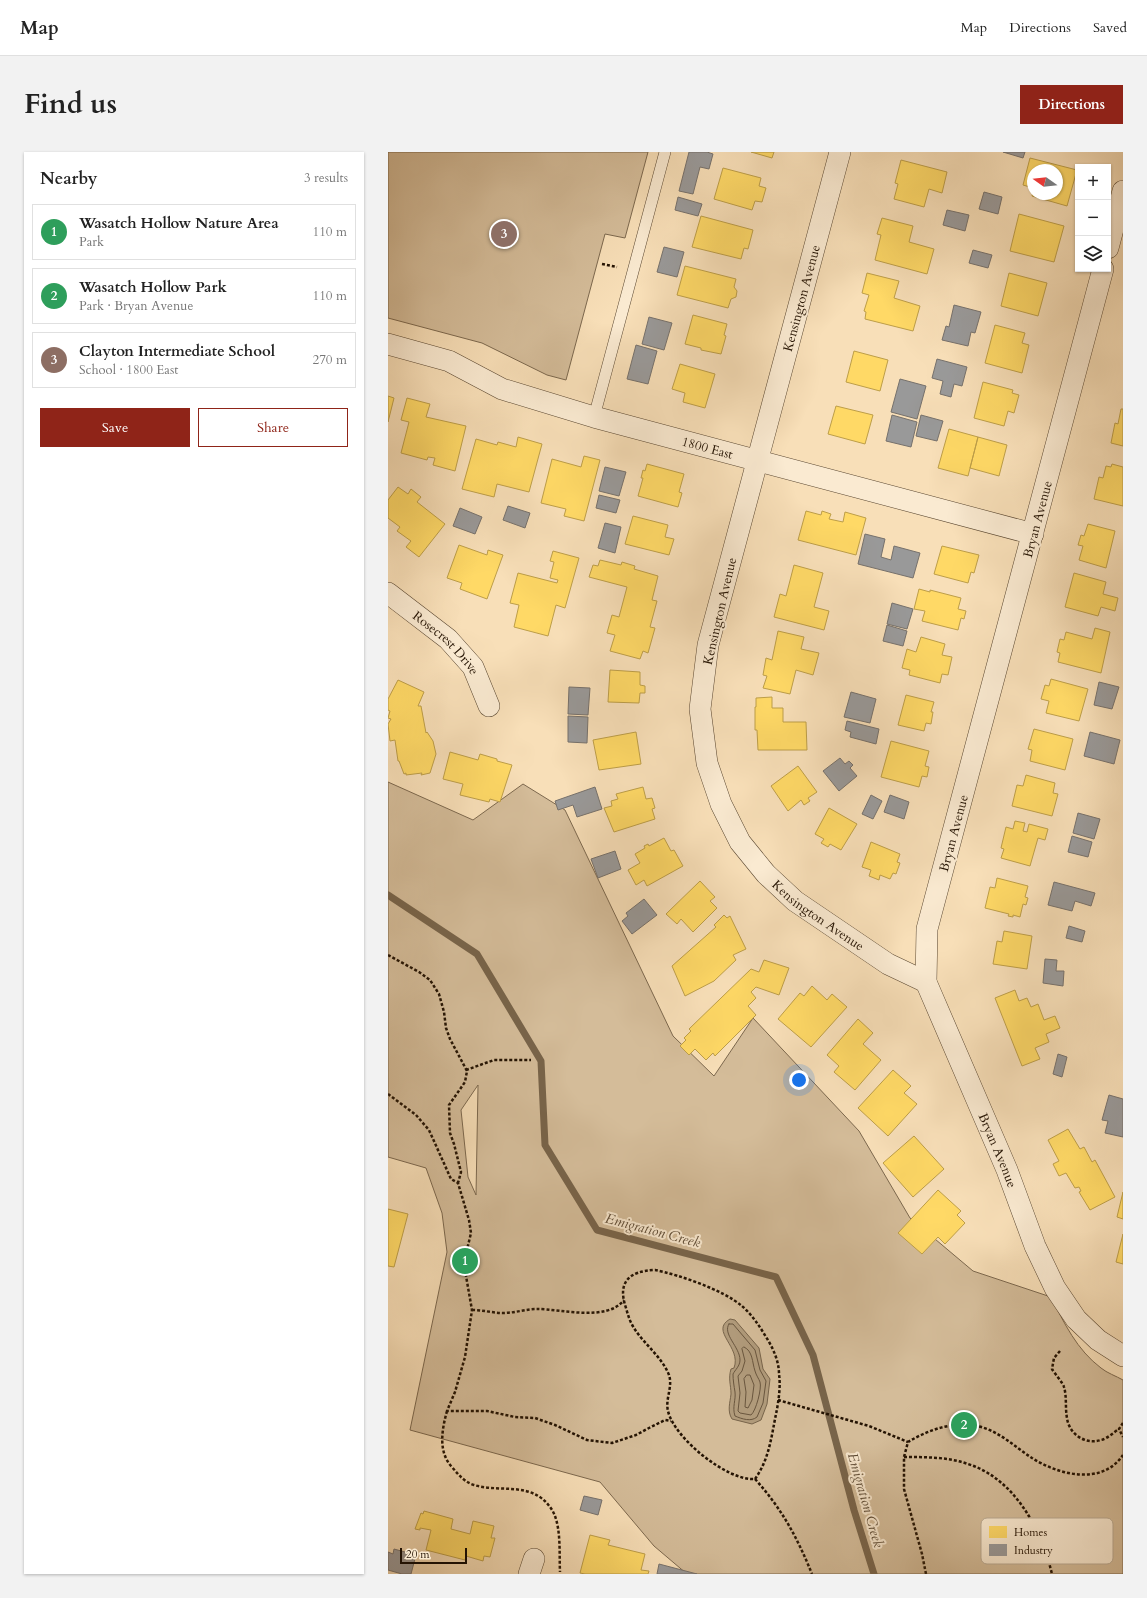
<!DOCTYPE html>
<html lang="en">
<head>
<meta charset="utf-8">
<style>
	:root { --surface:#fff; --page:#f2f2f2; --text:#222; --muted:#767676; --line:#e0e0e0; --accent:#8f2418 }
	body { margin:0; font-family:Cardo,serif; background:var(--page); color:var(--text) }
	.controls { position:absolute; right:12px; top:12px; display:grid; overflow:hidden; border-radius:0px; box-shadow:0 1px 3px #0004 }
	.controls button { width:36px; height:36px; display:grid; place-items:center; padding:0; border:0; border-bottom:1px solid var(--line); background:var(--surface); color:var(--text); font:20px sans-serif }
	.compass { position:absolute; left:639px; top:12px; width:36px; height:36px; border-radius:50%; background:var(--surface); box-shadow:0 1px 3px #0004; rotate:285deg }
	.scale { position:absolute; left:12px; bottom:10px; width:67px; box-sizing:border-box; padding-left:4px; border:2px solid #241303; border-top:0; font-size:11px; line-height:14px; white-space:nowrap; color:#241303; -webkit-text-stroke:3px #faead1; paint-order:stroke }
	.you { position:absolute; left:411px; top:928px; width:14px; height:14px; margin:-10px; border:3px solid #fff; border-radius:50%; background:#1a73e8; box-shadow:0 0 0 6px #1a73e833 }
	.badge { display:grid; place-items:center; width:26px; height:26px; border-radius:50%; background:var(--accent); color:#fff; font-size:13px; font-weight:700 }
	.pin { position:absolute; translate:-50% -50%; border:2px solid #fff; box-shadow:0 1px 4px #0006 }
	.list { margin:0; padding:0; list-style:none }
	h2 { display:flex; justify-content:space-between; align-items:center; height:52px; margin:0; padding:0 16px; font-size:17px }
	h2 small { font-size:13px; font-weight:400; color:var(--muted) }
	.list li { display:grid; grid-template-columns:26px 1fr auto; gap:12px; align-items:center; box-sizing:border-box; height:56px; margin:0 8px 8px; padding:0 8px; border:1px solid var(--line); border-radius:0px }
	.list b { display:block; font-size:15px; white-space:nowrap }
	.list p { margin:0; font-size:13px; white-space:nowrap; color:var(--muted) }
	.list em { font-size:13px; font-style:normal; color:var(--muted) }
	.actions { display:flex; gap:8px; padding:12px 16px }
	.actions a { flex:1; padding:9px 0; border:1px solid var(--accent); border-radius:0px; text-align:center; font-size:14px; color:var(--accent) }
	.actions .main { background:var(--accent); color:#fff }
	.icon { flex:none; width:22px; height:22px; fill:none; stroke:currentColor; stroke-width:2; stroke-linecap:round; stroke-linejoin:round }
	.map { position:relative; flex:none; width:735px; height:1422px; overflow:hidden; border-radius:0px }
	header { display:flex; align-items:center; gap:24px; box-sizing:border-box; height:56px; padding:0 20px; background:var(--surface); border-bottom:1px solid var(--line) }
	header strong { font-size:19px }
	nav { display:flex; gap:22px; margin-inline-start:auto; font-size:14px }
	.intro { display:flex; align-items:center; justify-content:space-between; box-sizing:border-box; height:96px; padding:0 24px }
	h1 { margin:0; font-size:28px }
	.button { padding:10px 18px; border-radius:0px; background:var(--accent); color:#fff; font-size:14px; font-weight:700 }
	main { display:flex; gap:24px; padding:0 24px }
	aside { flex:1; background:var(--surface); border-radius:0px; box-shadow:0 1px 3px #0004 }
	.map>svg:first-child { display:block }
	.green { fill:#d4bc99; stroke:#7c684e; fill-rule:evenodd }
	.water { fill:#b09a7a; stroke:#78644a }
	.homes { fill:#ffd966; stroke:#bd9e48 }
	.industry { fill:#999; stroke:#76716c }
	.lines { fill:none; stroke-linecap:round; stroke-linejoin:round }
	.shore { stroke:#6a563e; stroke-width:1 }
	.stream { stroke:#78644a; stroke-width:7 }
	.service-casing { stroke:#594630; stroke-width:12 }
	.minor-casing { stroke:#594630; stroke-width:22 }
	.path { stroke:#241303; stroke-width:2.5; stroke-dasharray:3 2; stroke-linecap:butt }
	.service { stroke:#faead1; stroke-width:11 }
	.minor { stroke:#faead1; stroke-width:21 }
	.labels { text-anchor:middle; stroke-width:4; stroke-linejoin:round; paint-order:stroke }
	.street-label { font-size:13px; fill:#241303; stroke:#faead1 }
	.water-label { font-size:14px; font-style:italic; fill:#5c4933; stroke:#faead1 }
	.key { fill:#faead1; stroke:#baaa93; stroke-width:1 }
	.key-label { font-size:11px; fill:#241303 }
</style>
</head>
<body>
<header>
<strong>Map</strong>
<nav><a>Map</a><a>Directions</a><a>Saved</a></nav>
</header>
<div class="intro"><h1>Find us</h1><a class="button">Directions</a></div>
<main>
<aside>
<h2>Nearby<small>3 results</small></h2>
<ul class="list">
<li><span class="badge" style="background:#2e9e5b">1</span><div><b>Wasatch Hollow Nature Area</b><p>Park</p></div><em>110 m</em></li>
<li><span class="badge" style="background:#2e9e5b">2</span><div><b>Wasatch Hollow Park</b><p>Park · Bryan Avenue</p></div><em>110 m</em></li>
<li><span class="badge" style="background:#8d6e63">3</span><div><b>Clayton Intermediate School</b><p>School · 1800 East</p></div><em>270 m</em></li>
</ul>
<div class="actions"><a class="main">Save</a><a>Share</a></div>
</aside>
<div class="map">
<svg width="735" height="1422" viewBox="0 0 735 1422">
	<rect width="100%" height="100%" fill="#f8dfb8"/>
	<filter id="stains"><feTurbulence type="fractalNoise" baseFrequency=".005" numOctaves="4"/><feColorMatrix values="0 0 0 0 .2 0 0 0 0 .09 0 0 0 0 .02 0 0 0 .5 -.17"/></filter>
	<radialGradient id="worn" r=".72"><stop offset=".6" stop-color="#630" stop-opacity="0"/><stop offset="1" stop-color="#630" stop-opacity=".3"/></radialGradient>
	<path class="green" d="M 0,0 L 260,0 L 237,86 L 217,82 L 178,228 L 159,223 L 94,191 L 0,166 Z
		M 0,630 L 85,668 L 135,632 L 177,658 L 285,884 L 326,924 L 365,866 L 471,979 L 522,1066 L 585,1119 L 663,1145 C 676,1171 689,1198 713,1216 C 719,1221 728,1224 735,1228 L 735,1422 L 299,1422 L 266,1394 L 212,1330 L 22,1278 L 59,1100 L 54,1061 L 38,1016 L 0,1005 ZM 90,933 L 90,934 L 88,1043 L 80,1025 L 73,958 Z"/>
	<path class="water" d="M 342,1167 L 347,1168 L 371,1196 L 375,1217 L 382,1227 L 379,1252 L 373,1268 L 364,1272 L 344,1267 C 339,1259 342,1251 343,1242 C 343,1233 340,1227 343,1217 L 346,1216 C 354,1195 321,1179 342,1167 Z"/>
	<path class="homes" d="M 363,0 L 386,0 L 384,6 Z
		M 642,6 L 689,18 L 679,54 L 644,44 L 645,39 L 645,42 L 669,42 L 669,18 L 645,18 L 645,36 L 635,33 Z
		M 513,8 L 559,20 L 554,41 L 541,37 L 536,55 L 506,47 L 510,32 L 507,31 Z
		M 335,16 L 373,26 L 371,34 L 378,36 L 374,50 L 367,49 L 364,58 L 326,47 Z
		M 631,62 L 676,74 L 666,110 L 622,99 Z
		M 313,64 L 365,78 L 360,97 L 356,96 L 353,107 L 304,95 Z
		M 494,66 L 525,74 L 521,90 L 546,97 L 539,122 L 487,108 L 493,83 L 489,82 Z
		M 297,114 L 348,127 L 346,135 L 349,139 L 348,145 L 343,147 L 340,156 L 289,143 Z
		M 479,121 L 511,129 L 506,146 L 532,154 L 525,179 L 477,167 L 478,160 L 476,159 L 481,143 L 474,141 Z
		M 621,121 L 659,131 L 650,164 L 613,154 Z
		M 305,163 L 339,172 L 336,183 L 338,184 L 333,202 L 313,198 L 313,196 L 297,192 Z
		M 607,173 L 637,181 L 634,191 L 641,193 L 634,221 L 597,211 Z
		M 466,199 L 500,208 L 492,239 L 458,230 Z
		M 292,212 L 327,222 L 317,256 L 295,250 L 297,241 L 284,237 Z
		M 595,230 L 625,238 L 624,241 L 631,243 L 626,261 L 620,259 L 616,274 L 586,266 Z
		M 0,244 L 6,246 L 0,270 Z
		M 19,246 L 42,252 L 38,265 L 78,274 L 67,319 L 45,313 L 47,306 L 40,305 L 39,308 L 13,301 L 21,270 L 13,268 Z
		M 448,254 L 485,263 L 477,292 L 440,282 Z
		M 733,257 L 735,257 L 735,294 L 723,291 L 727,271 L 730,272 Z
		M 561,277 L 590,285 L 580,324 L 550,316 Z
		M 130,285 L 154,292 L 141,340 L 109,332 L 106,345 L 74,337 L 88,287 L 109,293 L 110,290 L 128,295 Z
		M 590,285 L 619,293 L 611,324 L 582,316 Z
		M 196,304 L 212,308 L 196,369 L 176,364 L 178,357 L 153,351 L 164,307 L 193,315 Z
		M 259,312 L 296,322 L 291,340 L 294,341 L 290,355 L 250,344 L 255,326 L 253,326 L 255,318 L 257,319 Z
		M 724,312 L 735,315 L 735,354 L 706,347 L 711,325 L 715,326 L 718,314 L 723,315 Z
		M 10,335 L 20,342 L 23,337 L 33,345 L 29,350 L 57,372 L 31,405 L 18,395 L 23,389 L 9,379 L 12,375 L 0,366 L 0,348 Z
		M 418,359 L 433,363 L 434,359 L 443,362 L 441,367 L 455,370 L 457,360 L 478,366 L 468,403 L 410,388 Z
		M 245,364 L 280,373 L 277,385 L 286,387 L 281,403 L 237,392 Z
		M 700,372 L 727,379 L 718,416 L 691,408 L 695,394 L 690,393 L 693,383 L 696,384 Z
		M 71,393 L 99,403 L 100,398 L 115,403 L 99,447 L 72,437 L 74,431 L 59,426 Z
		M 554,394 L 591,403 L 586,421 L 583,420 L 580,431 L 546,422 Z
		M 165,399 L 191,406 L 177,456 L 168,453 L 160,484 L 126,475 L 131,453 L 122,451 L 130,421 L 169,431 L 170,428 L 162,426 L 166,410 L 162,409 Z
		M 212,408 L 233,413 L 234,410 L 247,414 L 246,417 L 270,424 L 264,448 L 269,449 L 262,475 L 267,476 L 260,501 L 255,499 L 252,507 L 222,499 L 227,483 L 219,481 L 224,463 L 231,465 L 239,435 L 201,425 L 205,413 L 210,414 Z
		M 406,413 L 435,421 L 426,455 L 441,459 L 436,478 L 386,465 L 392,442 L 398,444 Z
		M 686,421 L 718,430 L 715,442 L 730,446 L 727,459 L 713,455 L 710,464 L 677,455 Z
		M 531,437 L 542,440 L 542,438 L 573,446 L 570,457 L 578,459 L 576,467 L 573,466 L 570,478 L 534,469 L 537,459 L 526,457 Z
		M 707,476 L 722,480 L 713,521 L 670,510 L 672,501 L 669,500 L 672,487 L 676,488 L 678,480 L 704,487 Z
		M 390,479 L 416,485 L 413,497 L 431,501 L 425,523 L 408,518 L 402,542 L 375,536 L 379,524 L 375,523 L 378,506 L 384,508 Z
		M 533,485 L 557,492 L 554,503 L 564,505 L 560,523 L 554,522 L 552,531 L 521,523 L 522,518 L 514,516 L 519,497 L 528,500 Z
		M 222,518 L 252,520 L 252,533 L 257,534 L 257,541 L 252,541 L 251,551 L 220,550 Z
		M 663,527 L 700,537 L 691,569 L 658,561 L 661,549 L 653,547 L 657,533 L 661,534 Z
		M 10,528 L 36,540 L 30,554 L 33,554 L 38,581 L 39,580 L 45,589 L 48,602 L 42,621 L 33,623 L 34,621 L 18,623 L 18,621 L 16,622 L 11,609 L 10,609 L 7,588 L 2,589 L 0,572 L 3,567 L 0,566 L 2,559 L 0,558 L 0,547 Z
		M 518,543 L 546,550 L 543,560 L 545,560 L 543,572 L 538,571 L 536,579 L 510,573 Z
		M 384,545 L 384,556 L 395,556 L 395,570 L 418,570 L 419,598 L 370,598 L 369,578 L 367,578 L 367,555 L 368,555 L 368,546 Z
		M 646,577 L 685,587 L 677,618 L 642,609 L 644,598 L 640,597 Z
		M 248,580 L 253,612 L 211,618 L 205,588 Z
		M 503,589 L 541,599 L 537,614 L 541,615 L 539,625 L 534,624 L 531,635 L 493,625 Z
		M 62,600 L 90,608 L 92,602 L 109,607 L 109,609 L 124,613 L 112,650 L 102,647 L 101,650 L 72,643 L 75,632 L 55,627 Z
		M 410,614 L 429,640 L 420,646 L 422,649 L 416,653 L 413,648 L 400,659 L 383,634 Z
		M 638,623 L 667,631 L 665,641 L 670,642 L 664,664 L 624,654 L 629,633 L 635,634 Z
		M 255,635 L 258,647 L 264,646 L 267,656 L 264,657 L 267,667 L 226,680 L 216,656 L 224,654 L 223,649 L 230,647 L 228,642 Z
		M 441,656 L 469,672 L 453,698 L 442,692 L 440,695 L 433,691 L 436,687 L 427,682 Z
		M 627,669 L 637,671 L 635,679 L 639,680 L 641,672 L 660,677 L 657,688 L 650,686 L 642,714 L 613,706 L 616,697 L 613,696 L 618,675 L 625,677 Z
		M 276,686 L 283,699 L 286,698 L 295,714 L 259,734 L 256,728 L 248,733 L 240,718 L 252,711 L 247,702 L 257,696 L 256,694 L 260,692 L 261,694 Z
		M 483,690 L 512,702 L 509,710 L 512,711 L 508,722 L 505,721 L 502,727 L 492,723 L 491,728 L 481,724 L 483,718 L 474,715 Z
		M 609,726 L 640,734 L 637,745 L 640,746 L 638,753 L 635,752 L 632,765 L 625,763 L 625,765 L 620,764 L 621,762 L 597,756 L 602,735 L 607,736 Z
		M 312,729 L 327,745 L 322,749 L 329,756 L 305,780 L 293,767 L 289,772 L 278,762 Z
		M 336,763 L 339,766 L 342,764 L 358,797 L 345,803 L 348,808 L 326,829 L 297,844 L 284,814 L 328,775 L 326,773 Z
		M 616,779 L 644,784 L 639,817 L 605,812 L 609,789 L 614,790 Z
		M 376,808 L 401,816 L 391,843 L 368,835 L 363,840 L 368,846 L 360,854 L 368,863 L 327,904 L 325,901 L 318,908 L 307,897 L 301,903 L 292,894 L 298,888 L 296,886 L 303,879 L 301,877 L 363,817 L 371,820 Z
		M 424,834 L 439,848 L 444,842 L 459,855 L 423,895 L 390,867 L 412,841 L 416,844 Z
		M 627,838 L 631,849 L 639,846 L 643,855 L 650,852 L 656,868 L 667,864 L 672,876 L 658,882 L 661,890 L 647,896 L 652,907 L 634,914 L 607,846 Z
		M 470,867 L 485,881 L 475,892 L 493,908 L 467,938 L 446,920 L 451,914 L 439,903 Z
		M 505,918 L 523,934 L 516,941 L 529,952 L 500,984 L 470,956 Z
		M 680,977 L 692,997 L 696,995 L 704,1010 L 707,1008 L 727,1045 L 702,1058 L 691,1040 L 693,1039 L 691,1035 L 687,1036 L 678,1021 L 671,1024 L 665,1012 L 671,1009 L 660,988 Z
		M 526,984 L 556,1017 L 525,1045 L 495,1011 Z
		M 550,1038 L 573,1059 L 569,1063 L 577,1071 L 557,1092 L 550,1085 L 534,1102 L 510,1081 Z
		M 735,1040 L 735,1067 L 729,1065 Z
		M 0,1057 L 20,1062 L 6,1115 L 0,1114 Z
		M 735,1082 L 735,1112 L 728,1110 Z
		M 36,1359 L 65,1367 L 63,1377 L 82,1382 L 85,1369 L 106,1374 L 103,1386 L 107,1386 L 102,1405 L 96,1404 L 95,1409 L 78,1404 L 77,1408 L 38,1398 L 43,1378 L 32,1376 L 32,1378 L 27,1377 L 33,1361 L 35,1362 Z
		M 202,1383 L 222,1388 L 220,1393 L 257,1402 L 253,1418 L 261,1419 L 260,1422 L 197,1422 L 192,1421 Z"/>
	<path class="industry" d="M 301,0 L 319,0 L 325,2 L 321,17 L 312,15 L 305,42 L 291,39 Z
		M 615,0 L 637,0 L 635,6 Z
		M 596,40 L 614,45 L 610,62 L 591,57 Z
		M 290,45 L 314,52 L 310,64 L 287,58 Z
		M 559,58 L 581,63 L 577,79 L 555,73 Z
		M 276,95 L 296,100 L 289,125 L 269,120 Z
		M 585,98 L 604,103 L 600,116 L 581,111 Z
		M 566,153 L 593,160 L 587,181 L 583,180 L 580,194 L 554,188 L 558,174 L 561,175 Z
		M 261,165 L 284,171 L 276,198 L 254,192 Z
		M 248,193 L 269,199 L 260,232 L 239,227 Z
		M 549,207 L 579,215 L 574,234 L 566,232 L 563,245 L 552,242 L 555,229 L 544,226 Z
		M 512,227 L 538,234 L 529,267 L 503,260 Z
		M 504,263 L 529,270 L 523,295 L 498,289 Z
		M 533,263 L 555,269 L 549,289 L 528,284 Z
		M 217,315 L 238,320 L 231,344 L 211,339 Z
		M 211,343 L 232,348 L 228,361 L 208,356 Z
		M 120,354 L 142,361 L 137,376 L 115,368 Z
		M 72,356 L 94,365 L 87,382 L 65,374 Z
		M 217,371 L 233,375 L 227,401 L 210,396 Z
		M 477,382 L 497,387 L 493,405 L 503,408 L 506,394 L 532,401 L 525,426 L 470,412 Z
		M 504,451 L 525,457 L 519,477 L 499,472 Z
		M 499,473 L 519,479 L 515,494 L 495,489 Z
		M 711,530 L 731,535 L 724,557 L 706,553 Z
		M 181,535 L 202,536 L 200,563 L 180,562 Z
		M 463,540 L 488,547 L 482,571 L 456,565 Z
		M 180,564 L 200,565 L 199,591 L 180,590 Z
		M 459,569 L 491,577 L 488,592 L 462,585 L 463,580 L 457,578 Z
		M 702,580 L 732,588 L 726,612 L 696,604 Z
		M 452,606 L 457,612 L 461,609 L 465,613 L 462,616 L 469,624 L 451,639 L 435,619 Z
		M 207,635 L 214,657 L 189,665 L 185,653 L 170,658 L 167,649 Z
		M 483,643 L 494,649 L 485,667 L 474,662 Z
		M 502,643 L 521,650 L 516,667 L 496,660 Z
		M 690,661 L 712,667 L 706,687 L 685,681 Z
		M 684,684 L 704,690 L 700,705 L 680,700 Z
		M 227,699 L 233,717 L 210,726 L 203,707 Z
		M 666,730 L 707,741 L 703,754 L 687,749 L 684,759 L 660,753 Z
		M 256,747 L 269,763 L 244,782 L 234,769 L 240,764 L 238,761 Z
		M 681,774 L 697,779 L 694,790 L 678,786 Z
		M 657,807 L 669,808 L 668,819 L 676,819 L 675,834 L 655,831 Z
		M 670,902 L 679,905 L 674,925 L 665,922 Z
		M 721,943 L 735,947 L 735,985 L 717,981 L 720,969 L 714,968 Z
		M 196,1344 L 214,1348 L 210,1363 L 192,1358 Z
		M 6,1397 L 28,1403 L 23,1422 L 14,1422 L 0,1418 L 0,1400 L 5,1402 Z
		M 271,1412 L 309,1422 L 269,1422 Z"/>
	<g class="lines">
		<path class="shore" d="M 341,1172 L 345,1172 L 367,1198 L 372,1218 L 378,1229 L 375,1251 L 369,1265 C 363,1270 354,1267 347,1264 C 344,1255 348,1248 347,1240 C 346,1234 345,1228 345,1222 C 347,1218 352,1214 352,1208 C 352,1195 334,1182 341,1172 Z
			M 356,1195 C 365,1199 364,1210 367,1219 C 368,1223 371,1227 372,1230 C 374,1236 368,1259 363,1263 L 352,1261 L 350,1259 L 352,1241 L 350,1224 L 354,1219 L 357,1209 L 354,1197 Z
			M 359,1223 L 362,1223 L 366,1233 L 364,1248 L 360,1256 L 357,1255 L 358,1240 L 356,1227 Z"/>
		<path class="stream" d="M 0,743 L 89,802 L 153,909 L 157,993 L 209,1078 L 388,1125 L 425,1203 L 466,1358 L 486,1422"/>
		<defs>
			<path id="service" d="M 206,265 L 277,0"/>
			<g id="minor">
				<path id="s1" d="M 452,0 L 320,493 L 312,557 L 319,611 L 333,652 L 352,690 L 378,722 L 407,749 L 500,812 L 538,830"/>
				<path d="M 720,96 L 735,39"/>
				<path id="s2" d="M 715,117 L 539,777 L 538,830 L 619,1018 L 647,1094 L 667,1136 L 688,1167 L 710,1188 L 735,1204"/>
				<path id="s3" d="M 0,192 L 61,209 L 114,237 L 206,265 L 645,382"/>
				<path id="s4" d="M 0,441 L 60,487 L 85,515 L 101,554"/>
				<path d="M 141,1422 L 146,1407"/>
			</g>
		</defs>
		<use href="#service" class="service-casing"/>
		<use href="#minor" class="minor-casing"/>
		<path class="path" d="M 214,112 L 229,115
			M 0,803 L 31,820 L 42,828 L 51,842 L 56,860 L 58,876 L 62,887 L 79,919 L 77,930 L 61,953 L 62,981 L 66,992 L 73,1020 L 70,1031
			M 78,918 L 106,908 L 143,908
			M 0,942 L 28,963 L 41,978 L 63,1027 L 70,1031 L 81,1068 L 83,1081 L 77,1106 L 78,1124 L 84,1158 L 77,1205 L 67,1240 L 59,1259 L 99,1259 L 127,1265 L 147,1266 L 167,1273 L 199,1288 L 224,1291 L 248,1283 L 261,1276 L 277,1268 L 283,1269
			M 267,1118 C 292,1123 335,1138 354,1154 C 364,1163 371,1173 378,1185 C 385,1196 391,1209 391,1222 C 393,1236 390,1253 387,1267 C 383,1288 380,1309 367,1327 C 339,1329 286,1286 280,1259 C 277,1247 285,1235 281,1223 C 274,1205 256,1192 246,1176 C 242,1170 240,1163 238,1156 C 229,1130 241,1119 267,1118 Z
			M 84,1158 C 95,1158 105,1161 115,1161 C 127,1161 138,1157 149,1157 C 173,1157 219,1170 236,1148
			M 672,1199 L 666,1206 L 664,1217 C 667,1222 675,1231 676,1235 C 679,1245 677,1256 679,1266 C 681,1282 697,1293 713,1288 C 719,1287 726,1280 731,1277
			M 390,1248 L 481,1274 L 520,1290
			M 59,1259 C 54,1277 50,1299 63,1314 C 70,1322 76,1330 86,1333 C 113,1341 143,1329 162,1355 C 174,1370 171,1401 172,1420
			M 735,1271 L 731,1277 L 735,1285
			M 516,1305 C 538,1305 560,1305 580,1312 C 627,1327 653,1377 664,1422
			M 367,1327 C 394,1357 409,1385 424,1422
			M 538,1422 L 534,1402 L 516,1337 L 516,1305 L 520,1290 C 540,1278 565,1269 589,1274 C 610,1278 627,1295 644,1306 C 671,1323 714,1334 735,1303"/>
		<use href="#service" class="service"/>
		<use href="#minor" class="minor"/>
	</g>
	<g class="labels">
		<g class="street-label">
			<text transform="translate(413 146) rotate(-75)" y="5">Kensington Avenue</text>
			<text dy="5" stroke="none"><textPath href="#s3" startOffset="337">1800 East</textPath></text>
			<text transform="translate(649 367) rotate(-75)" y="5">Bryan Avenue</text>
			<text transform="translate(331 459) rotate(-77)" y="5">Kensington Avenue</text>
			<text dy="5" stroke="none"><textPath href="#s4" startOffset="77">Rosecrest Drive</textPath></text>
			<text transform="translate(565 681) rotate(-75)" y="5">Bryan Avenue</text>
			<text dy="5" stroke="none"><textPath href="#s1" startOffset="823">Kensington Avenue</textPath></text>
			<text dy="5" stroke="none"><textPath href="#s2" startOffset="919">Bryan Avenue</textPath></text>
		</g>
		<g class="water-label">
			<text transform="translate(265 1078) rotate(15)" y="5">Emigration Creek</text>
			<text transform="translate(478 1348) rotate(74)" y="5">Emigration Creek</text>
		</g>
	</g>
	<rect x="593" y="1366" width="132" height="46" rx="6" class="key"/>
	<rect x="601" y="1374" width="18" height="12" fill="#ffd966"/>
	<rect x="601" y="1392" width="18" height="12" fill="#999"/>
	<g class="key-label">
		<text x="626" y="1384">Homes</text>
		<text x="626" y="1402">Industry</text>
	</g>
	<rect width="100%" height="100%" filter="url(#stains)"/>
	<rect width="100%" height="100%" fill="url(#worn)"/>
</svg>
<div class="controls">
<button>+</button>
<button>−</button>
<button><svg class="icon" aria-label="layers" viewBox="0 0 24 24"><path d="M12 4l9 5-9 5-9-5zM3 14l9 5 9-5"/></svg></button>
</div>
<svg class="compass" viewBox="-18 -18 36 36"><path d="M0-13l5 13h-10z" fill="#e53935"/><path d="M0 13l5-13h-10z" fill="#767676"/></svg>
<div class="scale">20 m</div>
<div class="you"></div>
<div class="pin badge" style="left:77px;top:1109px;background:#2e9e5b">1</div>
<div class="pin badge" style="left:576px;top:1273px;background:#2e9e5b">2</div>
<div class="pin badge" style="left:116px;top:82px;background:#8d6e63">3</div>
</div>
</main>
</body>
</html>
